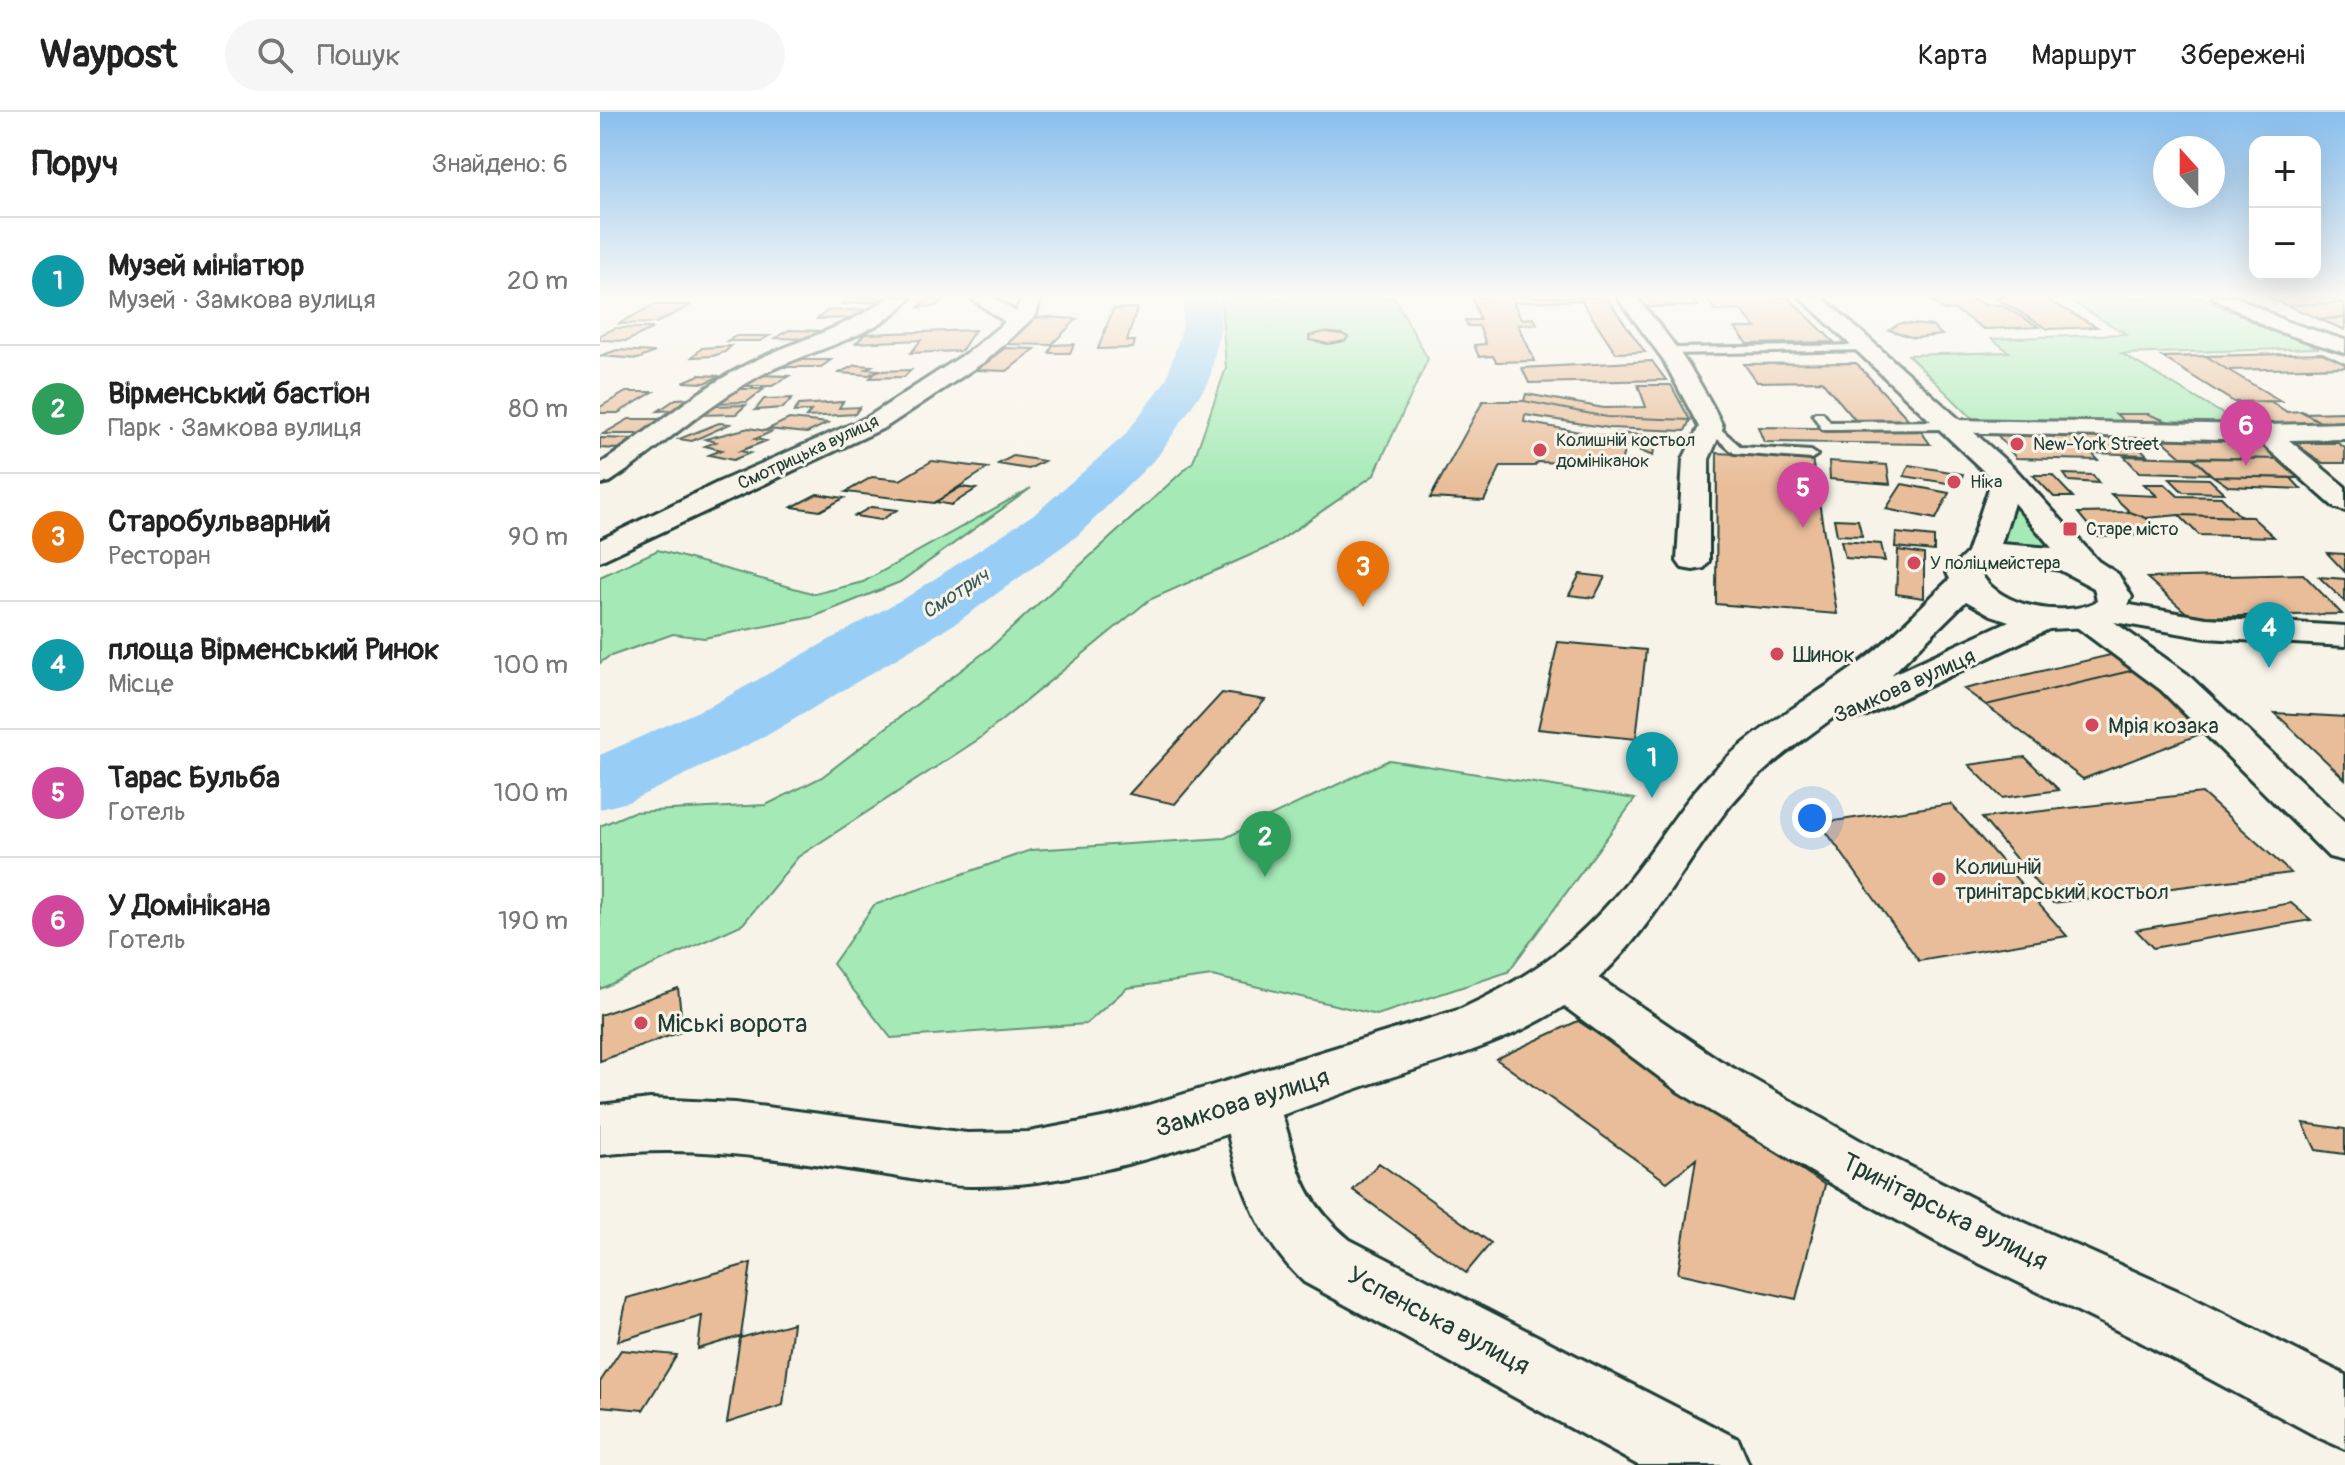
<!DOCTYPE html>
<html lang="uk">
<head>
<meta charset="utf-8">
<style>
	:root { --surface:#fff; --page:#f6f6f6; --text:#222; --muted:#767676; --line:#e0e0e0; --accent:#0f766e }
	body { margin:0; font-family:Pangolin,sans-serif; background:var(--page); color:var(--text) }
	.controls { position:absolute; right:24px; top:24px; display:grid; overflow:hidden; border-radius:16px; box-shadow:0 8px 32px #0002 }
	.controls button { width:72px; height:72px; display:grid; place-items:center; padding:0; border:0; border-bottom:2px solid var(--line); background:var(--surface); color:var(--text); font:40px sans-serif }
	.compass { position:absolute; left:1553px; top:24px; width:72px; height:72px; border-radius:50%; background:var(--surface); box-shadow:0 8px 32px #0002; rotate:339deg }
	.you { position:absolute; left:1212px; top:706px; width:28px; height:28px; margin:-20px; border:6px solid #fff; border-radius:50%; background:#1a73e8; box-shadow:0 0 0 12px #1a73e833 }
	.badge { display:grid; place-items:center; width:52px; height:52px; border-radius:50%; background:var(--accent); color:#fff; font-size:26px; font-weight:700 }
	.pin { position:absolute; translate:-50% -66px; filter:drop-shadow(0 2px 4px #0008) }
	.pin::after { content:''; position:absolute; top:42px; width:28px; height:24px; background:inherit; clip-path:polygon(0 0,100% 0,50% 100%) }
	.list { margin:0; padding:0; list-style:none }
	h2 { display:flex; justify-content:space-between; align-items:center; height:104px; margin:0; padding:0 32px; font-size:34px }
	h2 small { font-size:26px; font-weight:400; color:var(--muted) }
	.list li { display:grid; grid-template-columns:52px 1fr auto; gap:24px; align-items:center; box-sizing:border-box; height:128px; padding:0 32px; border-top:2px solid var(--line) }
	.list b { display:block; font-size:30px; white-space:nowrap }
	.list p { margin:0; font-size:26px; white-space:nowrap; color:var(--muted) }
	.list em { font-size:26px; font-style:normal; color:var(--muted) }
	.icon { flex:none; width:44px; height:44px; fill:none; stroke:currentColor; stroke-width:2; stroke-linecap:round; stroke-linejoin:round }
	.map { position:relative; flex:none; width:1745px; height:1353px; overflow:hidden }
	header { display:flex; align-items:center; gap:48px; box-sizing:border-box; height:112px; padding:0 40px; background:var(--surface); border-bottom:2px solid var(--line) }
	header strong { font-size:38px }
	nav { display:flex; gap:44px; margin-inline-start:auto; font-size:28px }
	.search { width:560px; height:72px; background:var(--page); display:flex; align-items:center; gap:20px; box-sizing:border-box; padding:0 28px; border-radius:44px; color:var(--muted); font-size:30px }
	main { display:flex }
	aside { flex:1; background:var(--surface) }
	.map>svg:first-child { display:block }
	.green { fill:#a5eab6; stroke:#629475; stroke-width:2 }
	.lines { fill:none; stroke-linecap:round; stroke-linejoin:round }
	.river { fill:#98cef6; fill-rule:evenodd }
	.building { fill:#e9bd99; stroke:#1f3d34; stroke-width:2 }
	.lane-casing { stroke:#1f3d34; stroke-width:6 }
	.street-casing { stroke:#1f3d34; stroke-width:6 }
	.secondary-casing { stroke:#1f3d34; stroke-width:6 }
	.lane { fill:#f7f3e8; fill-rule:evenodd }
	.street { fill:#f7f3e8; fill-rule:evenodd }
	.secondary { fill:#f7f3e8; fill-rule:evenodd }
	.poi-dot { fill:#d1495b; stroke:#f7f3e8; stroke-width:3 }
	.labels { text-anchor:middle; stroke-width:6; stroke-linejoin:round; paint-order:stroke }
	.far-poi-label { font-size:18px; fill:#1f3d34; stroke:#f7f3e8; text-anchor:start }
	.far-street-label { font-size:18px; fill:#1f3d34; stroke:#f7f3e8 }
	.far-water-label { font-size:20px; font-style:italic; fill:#375a5b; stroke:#f7f3e8 }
	.poi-label { font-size:22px; fill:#1f3d34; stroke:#f7f3e8; text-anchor:start }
	.street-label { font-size:22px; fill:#1f3d34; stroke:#f7f3e8 }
	.near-poi-label { font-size:26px; fill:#1f3d34; stroke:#f7f3e8; text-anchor:start }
	.near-street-label { font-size:26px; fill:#1f3d34; stroke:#f7f3e8 }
</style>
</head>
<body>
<header>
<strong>Waypost</strong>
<div class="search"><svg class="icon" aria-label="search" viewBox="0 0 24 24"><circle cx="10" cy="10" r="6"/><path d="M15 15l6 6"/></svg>Пошук</div>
<nav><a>Карта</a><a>Маршрут</a><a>Збережені</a></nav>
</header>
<main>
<aside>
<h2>Поруч<small>Знайдено: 6</small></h2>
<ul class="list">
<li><span class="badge" style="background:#0f9aa8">1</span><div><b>Музей мініатюр</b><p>Музей · Замкова вулиця</p></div><em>20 m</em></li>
<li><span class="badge" style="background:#2e9e5b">2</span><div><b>Вірменський бастіон</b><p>Парк · Замкова вулиця</p></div><em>80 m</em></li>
<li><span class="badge" style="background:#e8710a">3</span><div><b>Старобульварний</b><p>Ресторан</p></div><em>90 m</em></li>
<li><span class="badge" style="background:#0f9aa8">4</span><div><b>площа Вірменський Ринок</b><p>Місце</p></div><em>100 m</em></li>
<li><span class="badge" style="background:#d1479c">5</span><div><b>Тарас Бульба</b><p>Готель</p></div><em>100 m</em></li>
<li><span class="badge" style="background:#d1479c">6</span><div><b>У Домінікана</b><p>Готель</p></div><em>190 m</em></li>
</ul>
</aside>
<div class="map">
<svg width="1745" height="1353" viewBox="0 0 1745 1353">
	<rect width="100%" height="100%" fill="#f7f3e8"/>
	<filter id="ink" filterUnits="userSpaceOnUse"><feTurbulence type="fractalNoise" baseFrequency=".0125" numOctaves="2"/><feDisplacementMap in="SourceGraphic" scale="16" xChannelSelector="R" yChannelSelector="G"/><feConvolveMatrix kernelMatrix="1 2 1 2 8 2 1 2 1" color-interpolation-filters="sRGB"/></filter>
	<g filter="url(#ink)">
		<path class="green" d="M 621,185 L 794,185 L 828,247 L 774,363 L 673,433 L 549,488 L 379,627 L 198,745 L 143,812 L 0,877 L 0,714 L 33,700 L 166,693 L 222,665 L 390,536 L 593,350 L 626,256 Z
			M 1464,185 L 1598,185 L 1719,236 L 1522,242 L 1638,311 L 1374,308 L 1308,243 L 1409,240 L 1392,227 L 1526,222 Z
			M 431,376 L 300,470 L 213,505 L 104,526 L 73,522 L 8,545 L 0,551 L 0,465 L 58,438 L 215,482 L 263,470 Z
			M 1410,388 L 1456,439 L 1428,433 L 1401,435 Z
			M 789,648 L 1035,687 L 908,860 L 777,903 L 612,864 L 527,876 L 486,912 L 291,926 L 233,852 L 274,793 L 431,738 L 625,726 Z"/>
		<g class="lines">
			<path class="river" d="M 583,185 L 619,185 L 621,214 L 609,269 L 558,344 L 477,424 L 356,511 L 166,624 L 28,690 L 0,697 L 0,643 L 114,592 L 310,483 L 437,400 L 524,324 L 566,268 L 583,214 Z"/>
		</g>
		<path class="building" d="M 247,185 L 279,185 L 276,190 L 242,192 Z
			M 330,185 L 347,185 L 336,194 L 319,195 Z
			M 872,185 L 911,185 L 921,207 L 934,206 L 937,212 L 918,213 L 935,249 L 896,250 L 893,244 L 879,245 L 874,233 L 886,232 L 879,214 L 868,214 L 865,208 L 880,208 Z
			M 911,185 L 1006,185 L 1045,240 L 1016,241 L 981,188 L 913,190 Z
			M 1072,185 L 1090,185 L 1098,194 L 1046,195 L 1040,187 Z
			M 1140,185 L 1188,185 L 1234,230 L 1148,232 L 1135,216 L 1156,216 L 1141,198 L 1116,199 L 1106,186 Z
			M 1394,185 L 1442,185 L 1497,215 L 1448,217 Z
			M 1666,185 L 1731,185 L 1744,191 L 1686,193 Z
			M 1375,188 L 1385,193 L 1401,193 L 1439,215 L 1384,217 L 1355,198 L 1344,198 L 1330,189 Z
			M 1744,191 L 1745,206 L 1719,207 L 1686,193 Z
			M 54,193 L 91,193 L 56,211 L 18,212 Z
			M 537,196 L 527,229 L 535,229 L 533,236 L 498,237 L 513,197 Z
			M 270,197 L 260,206 L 217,207 L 227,199 Z
			M 447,205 L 477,207 L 451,233 L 404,232 L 433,206 Z
			M 1745,206 L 1745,218 L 1719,207 Z
			M 1301,211 L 1332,214 L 1342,223 L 1314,226 L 1289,218 Z
			M 16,216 L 53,216 L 27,229 L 0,228 L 0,223 Z
			M 189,218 L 222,219 L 209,227 L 175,226 Z
			M 375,218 L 361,239 L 311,241 L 321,228 L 256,231 L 265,222 Z
			M 724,220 L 742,222 L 748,225 L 745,229 L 728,232 L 709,228 L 709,224 Z
			M 136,224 L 169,224 L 160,229 L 127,229 Z
			M 474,232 L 470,241 L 449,241 L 453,233 Z
			M 131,234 L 125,240 L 113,244 L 92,245 L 102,236 Z
			M 405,236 L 435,237 L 407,259 L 376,258 Z
			M 17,238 L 55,240 L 38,247 L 0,244 Z
			M 1722,241 L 1745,252 L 1745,255 L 1628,258 L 1606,244 Z
			M 1606,244 L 1628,258 L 1681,289 L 1634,290 L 1562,245 Z
			M 195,248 L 231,248 L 221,255 L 185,255 Z
			M 1052,249 L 1066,268 L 929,271 L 922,256 Z
			M 1256,251 L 1311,310 L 1257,310 L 1222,269 L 1157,270 L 1144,252 Z
			M 255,253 L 272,254 L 266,257 L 279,258 L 269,263 L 239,261 Z
			M 311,258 L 304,265 L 270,266 L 277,259 Z
			M 99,263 L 120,264 L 105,271 L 83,270 Z
			M 156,263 L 189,264 L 172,274 L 138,274 Z
			M 1038,273 L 1071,273 L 1090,308 L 1007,305 L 924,289 L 926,282 L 1004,296 L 1046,295 Z
			M 134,277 L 164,277 L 147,290 L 116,291 Z
			M 26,280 L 53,280 L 18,301 L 0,301 L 0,295 Z
			M 93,286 L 76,298 L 58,299 L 76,287 Z
			M 192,286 L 183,296 L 155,298 L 164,287 Z
			M 883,289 L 924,289 L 1007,305 L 1090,308 L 1085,319 L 1009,316 L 925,303 L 924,310 L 1013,326 L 1015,321 L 1056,324 L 1053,344 L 1026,333 L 1020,353 L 938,350 L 934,354 L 901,354 L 884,389 L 830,386 Z
			M 1670,289 L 1687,300 L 1702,299 L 1727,314 L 1674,315 L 1634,290 Z
			M 243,290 L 239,296 L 260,295 L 255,302 L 206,305 L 211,299 L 194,300 L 199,293 Z
			M 146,293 L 136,302 L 101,303 L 112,294 Z
			M 1745,300 L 1745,314 L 1727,314 L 1704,301 Z
			M 1516,302 L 1548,302 L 1569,310 L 1525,310 Z
			M 29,307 L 65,307 L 52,322 L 3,322 Z
			M 189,307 L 228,311 L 207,321 L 168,317 Z
			M 119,311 L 130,312 L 92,329 L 79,327 Z
			M 1158,315 L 1320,318 L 1330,332 L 1164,330 Z
			M 149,316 L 171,320 L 155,327 L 166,329 L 140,339 L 150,341 L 133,348 L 109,343 L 122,338 L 105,334 L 116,330 L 105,327 Z
			M 1396,321 L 1528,323 L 1547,343 L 1492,341 L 1498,348 L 1416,346 Z
			M 1559,325 L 1660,326 L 1684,347 L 1582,345 Z
			M 0,326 L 36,327 L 19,337 L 0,336 Z
			M 1694,331 L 1738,331 L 1745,336 L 1745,351 L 1723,351 Z
			M 1117,341 L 1212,346 L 1237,502 L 1116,492 Z
			M 413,344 L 444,349 L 429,357 L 398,352 Z
			M 1524,344 L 1593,346 L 1610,362 L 1539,360 Z
			M 1593,346 L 1684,347 L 1704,366 L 1613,364 Z
			M 332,349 L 388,356 L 334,391 L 246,380 L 272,365 L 300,368 Z
			M 1229,349 L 1287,353 L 1290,372 L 1230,367 Z
			M 1309,353 L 1363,362 L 1359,373 L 1304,364 Z
			M 1464,362 L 1493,363 L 1499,371 L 1469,369 Z
			M 1433,363 L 1452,363 L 1473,385 L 1454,385 Z
			M 1613,364 L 1691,366 L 1701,377 L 1628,374 Z
			M 1569,366 L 1609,367 L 1624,381 L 1583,380 Z
			M 1302,372 L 1349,381 L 1336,407 L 1286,397 Z
			M 1544,372 L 1565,372 L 1578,384 L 1621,385 L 1641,405 L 1579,403 L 1546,406 L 1530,400 L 1511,382 L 1557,384 Z
			M 361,375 L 376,377 L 351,393 L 336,390 Z
			M 217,382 L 244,386 L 220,399 L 192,395 Z
			M 271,395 L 297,398 L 281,408 L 255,404 Z
			M 1530,400 L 1546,406 L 1562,422 L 1498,425 L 1478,401 Z
			M 1579,403 L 1652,405 L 1674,425 L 1599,423 Z
			M 1234,407 L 1258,408 L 1262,424 L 1237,423 Z
			M 1296,421 L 1334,425 L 1334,439 L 1295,435 Z
			M 1241,429 L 1281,432 L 1285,449 L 1245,446 Z
			M 1298,438 L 1324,442 L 1324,486 L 1296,482 Z
			M 1727,441 L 1745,442 L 1745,460 Z
			M 980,462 L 1005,465 L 994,486 L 969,483 Z
			M 1703,462 L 1742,502 L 1591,505 L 1547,466 Z
			M 1719,465 L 1745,467 L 1745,490 Z
			M 958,530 L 1046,538 L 1036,627 L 938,617 Z
			M 1519,541 L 1543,556 L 1386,593 L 1364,577 Z
			M 1543,556 L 1616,616 L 1483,667 L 1386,593 Z
			M 622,581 L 665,588 L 575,692 L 529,682 Z
			M 1675,601 L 1745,605 L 1745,667 Z
			M 1425,645 L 1459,678 L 1402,686 L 1369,653 Z
			M 1602,681 L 1691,761 L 1453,791 L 1382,706 Z
			M 1351,692 L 1467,824 L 1319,849 L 1220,711 Z
			M 1691,791 L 1711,808 L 1553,836 L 1536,818 Z
			M 78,876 L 83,919 L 0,949 L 0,903 Z
			M 978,909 L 1225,1073 L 1196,1187 L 1078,1161 L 1096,1047 L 1067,1070 L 896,947 Z
			M 1703,1011 L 1745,1017 L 1745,1042 L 1716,1038 Z
			M 779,1051 L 891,1131 L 866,1161 L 753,1078 Z
			M 151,1151 L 141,1224 L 98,1237 L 102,1204 L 18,1229 L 27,1186 Z
			M 193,1211 L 183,1293 L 127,1311 L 140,1226 Z
			M 21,1238 L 77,1243 L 43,1298 L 0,1294 L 0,1270 Z"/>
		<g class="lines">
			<defs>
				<path id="lane" d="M 1266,233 L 1271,236 L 1270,238 L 1071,242 L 1066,239 L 1071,236 Z
					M 1215,301 L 1223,301 L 1230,310 L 1350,309 L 1356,313 L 1350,317 L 1226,318 L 1222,317 L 1213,303 Z
					M 1107,312 L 1115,312 L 1141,335 L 1211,339 L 1217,343 L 1211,347 L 1134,341 L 1107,318 Z"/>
				<path id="street" d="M 289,185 L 311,185 C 278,226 204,239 159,264 C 112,290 72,325 29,357 L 10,370 L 0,372 L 0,352 C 49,320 92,281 144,254 C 192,229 245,218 289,185 Z
					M 369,185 L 392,185 L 416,200 L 422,185 L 441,185 L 436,203 L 387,248 L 286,315 L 0,449 L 0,428 L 119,370 L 268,305 L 371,238 L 405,210 Z
					M 1017,185 L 1036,185 C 1071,226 1101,267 1123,315 L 1109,347 L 1109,449 L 1104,456 L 1093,458 L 1082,456 L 1077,449 L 1083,347 L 1099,315 L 1063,247 Z
					M 1612,185 L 1637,185 L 1685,209 L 1745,228 L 1745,241 L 1671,217 Z
					M 1354,308 L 1665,313 L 1745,311 L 1745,327 L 1689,328 L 1745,375 L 1745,399 L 1735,396 L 1658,328 L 1345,320 L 1342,315 L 1345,310 Z
					M 1507,489 L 1606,506 L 1745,514 L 1745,534 L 1606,526 L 1514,510 L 1587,562 L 1745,710 L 1745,749 L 1729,745 L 1561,578 L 1474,513 L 1469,506 L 1474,499 L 1491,497 L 1495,492 Z
					M 963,848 L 981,854 L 1119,948 L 1277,1038 L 1392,1096 L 1587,1183 L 1745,1263 L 1745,1337 L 1720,1326 L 1539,1229 L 1348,1136 L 1235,1074 L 1079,980 L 945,880 L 938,867 L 945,854 Z
					M 649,966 L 669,973 C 702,1038 685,1073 750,1128 L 1138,1327 L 1149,1353 L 1038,1353 L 704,1170 C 652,1121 634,1057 621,989 L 629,973 Z"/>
				<path id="secondary" d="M 1200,185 L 1222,185 L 1417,359 L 1498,449 L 1518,462 L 1532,485 L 1523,503 L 1490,515 L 1449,517 L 1267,603 L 1253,607 L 1238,602 C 1196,633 1153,662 1122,704 C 1077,764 1042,832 983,880 C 921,930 837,949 764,974 C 644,1015 498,1076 370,1074 C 341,1074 309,1066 280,1062 C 185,1048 95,1031 0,1043 L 0,993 L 50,987 L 135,991 L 367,1021 L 429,1020 L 513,1004 L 861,897 C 937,862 984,826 1036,759 C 1063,724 1086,685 1118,654 C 1160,613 1214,585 1261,550 C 1293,526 1321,494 1350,467 L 1347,461 L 1367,441 L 1392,367 ZM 1414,391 L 1452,436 L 1401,432 ZM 1419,451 L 1460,458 L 1494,476 L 1497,489 C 1465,507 1398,495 1381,461 L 1394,452 ZM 1366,489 L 1391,503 L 1409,509 L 1291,563 Z"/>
			</defs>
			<use href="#lane" class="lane-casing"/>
			<use href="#street" class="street-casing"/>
			<use href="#secondary" class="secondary-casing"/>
			<use href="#lane" class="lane"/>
			<use href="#street" class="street"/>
			<use href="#secondary" class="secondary"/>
		</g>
	</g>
	<linearGradient id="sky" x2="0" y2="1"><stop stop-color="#88beee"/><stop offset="0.49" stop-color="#fbfaf5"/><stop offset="1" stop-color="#fbfaf5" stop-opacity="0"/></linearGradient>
	<rect width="1745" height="375" fill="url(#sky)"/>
	<g class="poi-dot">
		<circle cx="1417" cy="332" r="8"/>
		<circle cx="940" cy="338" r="8"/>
		<circle cx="1354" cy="370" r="8"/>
		<rect x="1462" y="409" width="16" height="16" rx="4"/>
		<circle cx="1314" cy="451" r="8"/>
		<circle cx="1177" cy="542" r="8"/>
		<circle cx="1492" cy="613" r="8"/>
		<circle cx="1339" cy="767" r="8"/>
		<circle cx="41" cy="911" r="8"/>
	</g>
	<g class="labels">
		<g class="far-poi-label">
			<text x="956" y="334">Колишній костьол<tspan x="956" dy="21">домініканок</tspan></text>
			<text x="1433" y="338">New-York Street</text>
			<text x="1370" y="376">Ніка</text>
			<text x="1486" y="423">Старе місто</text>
			<text x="1330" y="457">У поліцмейстера</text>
		</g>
		<g class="far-street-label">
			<text transform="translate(208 340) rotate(-25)" y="6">Смотрицька вулиця</text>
		</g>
		<g class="far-water-label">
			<text transform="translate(355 481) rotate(-33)" y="7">Смотрич</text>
		</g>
		<g class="poi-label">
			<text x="1193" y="550">Шинок</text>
			<text x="1508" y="621">Мрія козака</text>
			<text x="1355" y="762">Колишній<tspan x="1355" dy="25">тринітарський костьол</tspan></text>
		</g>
		<g class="street-label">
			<text transform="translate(1304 573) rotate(-24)" y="8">Замкова вулиця</text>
		</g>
		<g class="near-poi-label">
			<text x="57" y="920">Міські ворота</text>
		</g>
		<g class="near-street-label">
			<text transform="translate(642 990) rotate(-17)" y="9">Замкова вулиця</text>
			<text transform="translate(1345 1099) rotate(27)" y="9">Тринітарська вулиця</text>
			<text transform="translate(839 1208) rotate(28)" y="9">Успенська вулиця</text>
		</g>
	</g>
</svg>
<div class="controls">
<button>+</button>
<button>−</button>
</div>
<svg class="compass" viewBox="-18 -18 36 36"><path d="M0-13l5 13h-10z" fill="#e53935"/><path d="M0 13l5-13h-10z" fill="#767676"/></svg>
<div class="you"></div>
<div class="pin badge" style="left:1052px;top:686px;background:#0f9aa8">1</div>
<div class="pin badge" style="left:665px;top:765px;background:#2e9e5b">2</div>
<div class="pin badge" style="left:763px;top:495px;background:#e8710a">3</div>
<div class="pin badge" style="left:1669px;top:556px;background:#0f9aa8">4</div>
<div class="pin badge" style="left:1203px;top:416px;background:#d1479c">5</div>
<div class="pin badge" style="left:1646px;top:354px;background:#d1479c">6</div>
</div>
</main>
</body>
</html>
